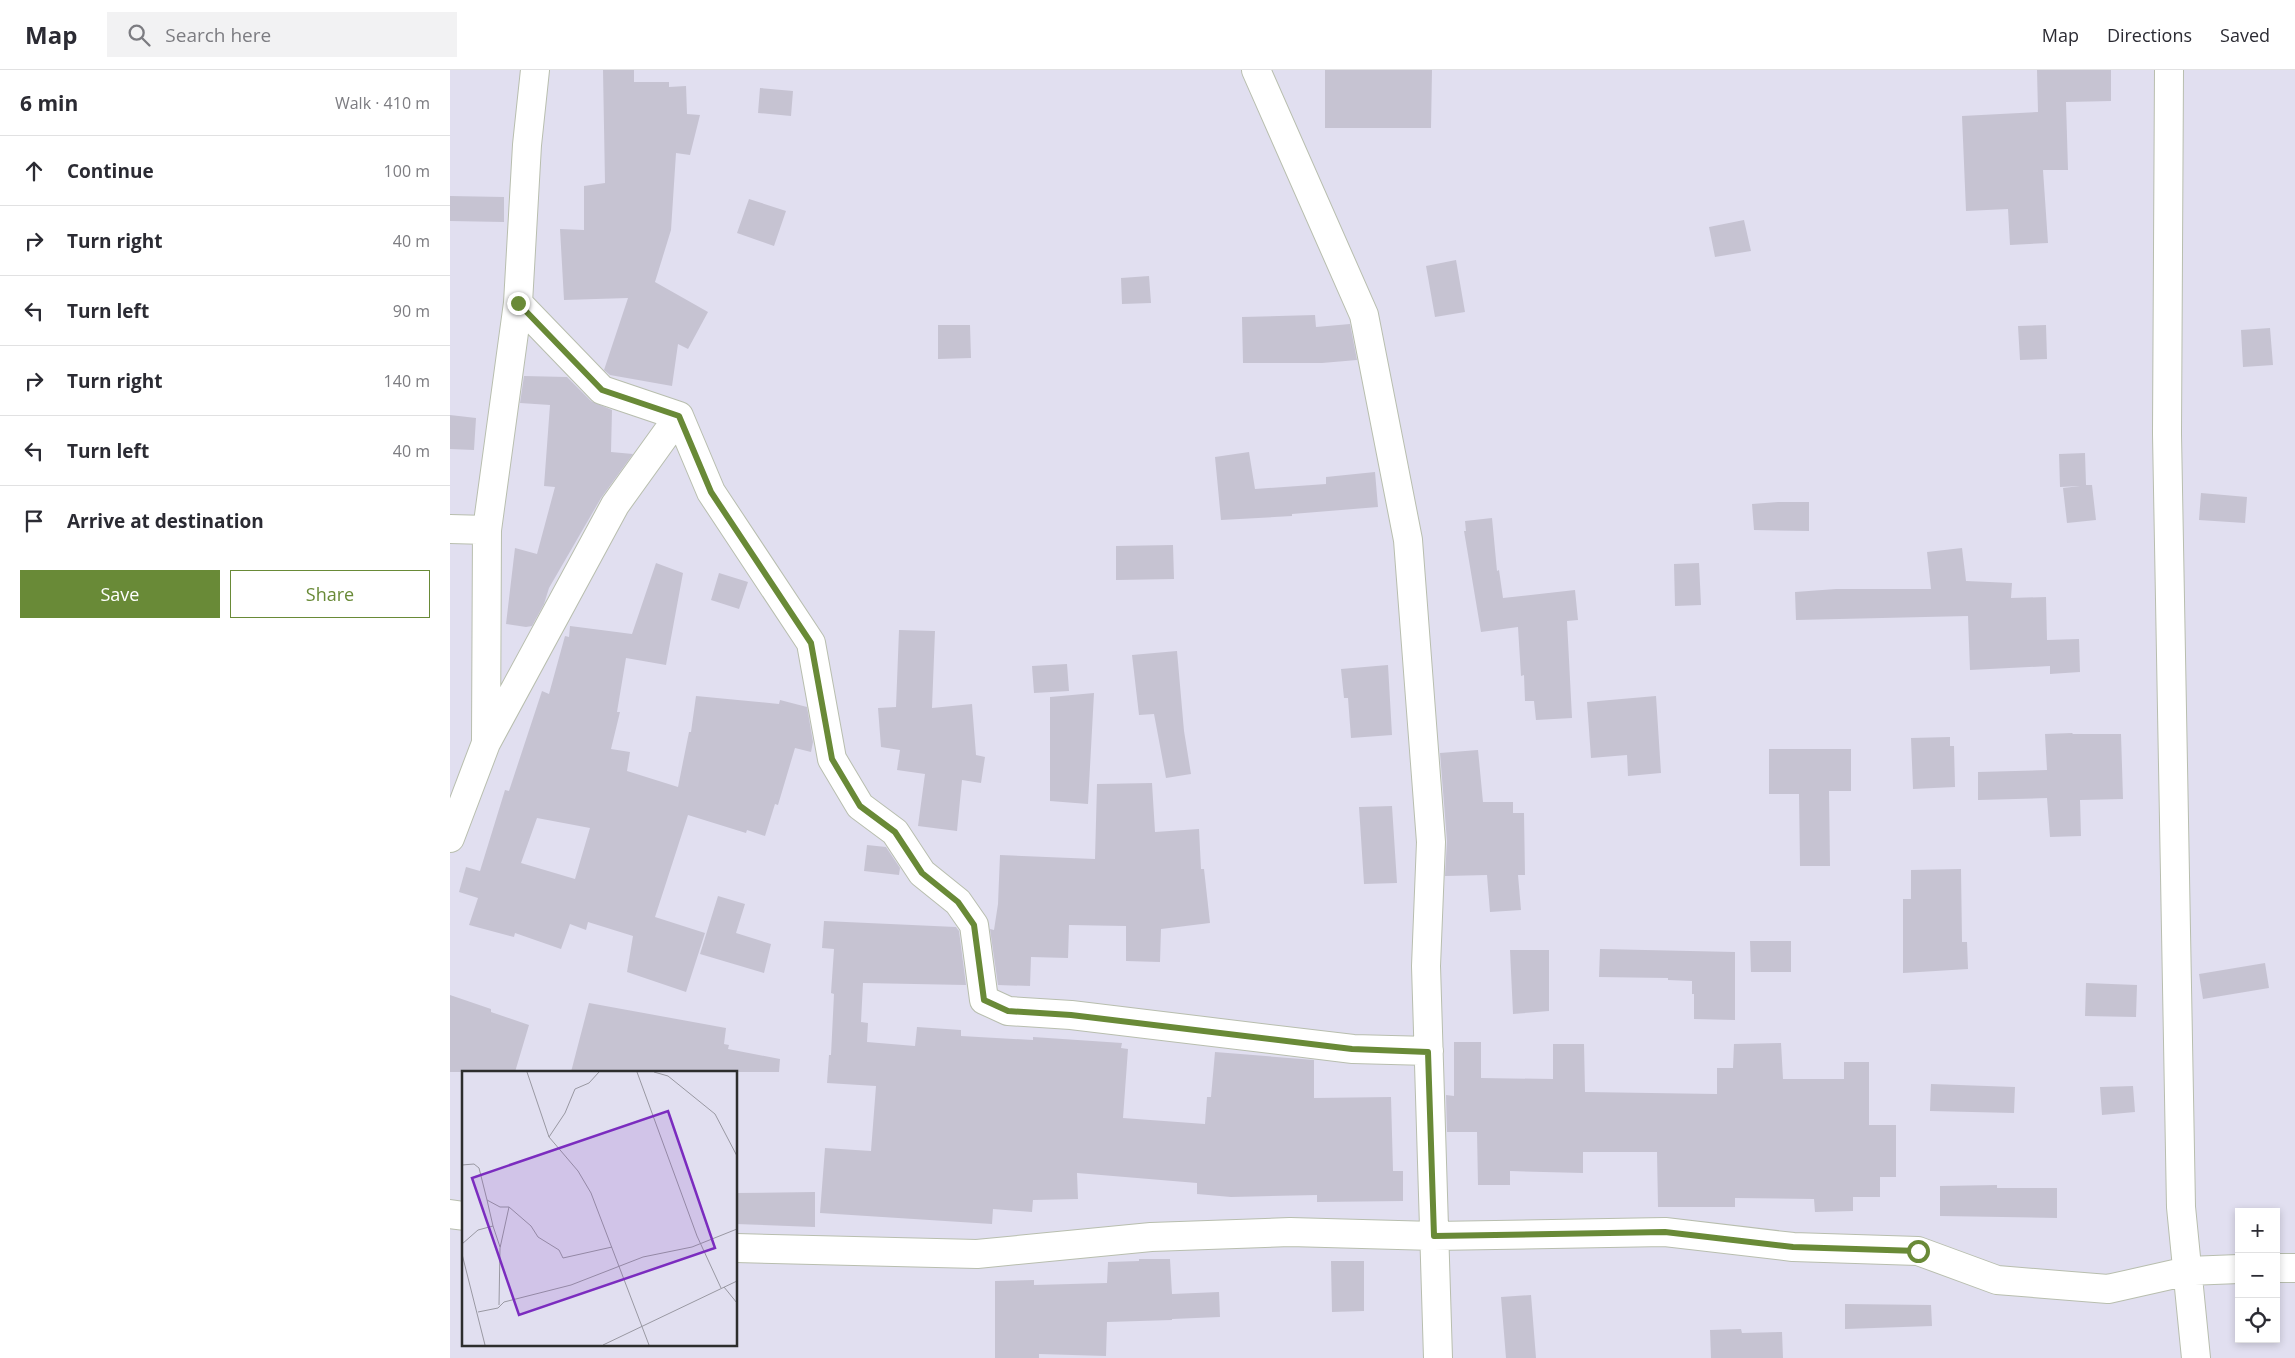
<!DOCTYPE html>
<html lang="en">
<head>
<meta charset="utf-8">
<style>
	:root { --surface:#fff; --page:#f2f2f3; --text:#2b2b33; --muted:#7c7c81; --line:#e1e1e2; --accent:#698a37 }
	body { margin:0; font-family:"Open Sans",sans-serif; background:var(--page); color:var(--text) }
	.controls { position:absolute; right:15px; bottom:15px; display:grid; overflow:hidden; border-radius:0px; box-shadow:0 2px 8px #0003 }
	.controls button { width:45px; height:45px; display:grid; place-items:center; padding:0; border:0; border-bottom:1px solid var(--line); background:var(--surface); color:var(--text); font:25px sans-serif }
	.stop { position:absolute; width:15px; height:15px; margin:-11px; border:4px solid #698a37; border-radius:50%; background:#fff }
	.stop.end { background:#698a37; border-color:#fff; box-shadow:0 1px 5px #0008 }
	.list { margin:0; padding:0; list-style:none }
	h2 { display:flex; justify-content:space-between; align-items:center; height:65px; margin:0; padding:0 20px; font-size:21px }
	h2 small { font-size:16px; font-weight:400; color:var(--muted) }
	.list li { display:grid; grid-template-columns:32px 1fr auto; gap:15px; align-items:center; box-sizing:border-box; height:70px; padding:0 20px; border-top:1px solid var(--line) }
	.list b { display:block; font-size:19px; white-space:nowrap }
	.list em { font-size:16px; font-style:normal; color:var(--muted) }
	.actions { display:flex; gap:10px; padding:15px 20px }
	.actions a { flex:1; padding:11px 0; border:1px solid var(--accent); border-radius:0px; text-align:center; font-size:18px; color:var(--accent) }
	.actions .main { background:var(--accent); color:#fff }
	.icon { flex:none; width:28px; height:28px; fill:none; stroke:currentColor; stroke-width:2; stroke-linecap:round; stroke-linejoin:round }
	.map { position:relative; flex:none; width:1845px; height:1288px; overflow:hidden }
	header { display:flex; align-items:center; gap:30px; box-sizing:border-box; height:70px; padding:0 25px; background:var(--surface); border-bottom:1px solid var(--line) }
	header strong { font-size:24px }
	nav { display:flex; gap:28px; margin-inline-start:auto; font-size:18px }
	.search { width:350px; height:45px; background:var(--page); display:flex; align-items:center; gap:12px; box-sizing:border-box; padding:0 18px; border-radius:0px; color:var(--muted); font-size:19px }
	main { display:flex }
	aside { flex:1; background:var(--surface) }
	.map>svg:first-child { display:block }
	.building { fill:#c6c3d2; fill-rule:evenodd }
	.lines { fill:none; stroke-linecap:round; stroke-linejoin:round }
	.minor-casing { stroke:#b8beae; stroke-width:30 }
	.minor { stroke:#fff; stroke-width:28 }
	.route { stroke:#698a37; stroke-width:6 }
	.inset-road { fill:none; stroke:#9998a2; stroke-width:1 }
	.view { fill:#7b2cbf; fill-opacity:0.15; stroke:#7b2cbf; stroke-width:2.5 }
	.inset-edge { fill:none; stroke:#2d2d2d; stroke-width:2.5 }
</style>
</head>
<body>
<header>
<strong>Map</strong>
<div class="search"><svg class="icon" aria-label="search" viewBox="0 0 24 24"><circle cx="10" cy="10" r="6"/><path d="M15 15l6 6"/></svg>Search here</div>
<nav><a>Map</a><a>Directions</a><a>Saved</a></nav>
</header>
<main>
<aside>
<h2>6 min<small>Walk · 410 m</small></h2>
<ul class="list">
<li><svg class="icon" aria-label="ahead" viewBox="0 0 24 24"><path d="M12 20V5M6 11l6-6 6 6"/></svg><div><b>Continue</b></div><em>100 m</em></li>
<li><svg class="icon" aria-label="right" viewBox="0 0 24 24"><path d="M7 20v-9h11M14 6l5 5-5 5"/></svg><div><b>Turn right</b></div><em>40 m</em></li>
<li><svg class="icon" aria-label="left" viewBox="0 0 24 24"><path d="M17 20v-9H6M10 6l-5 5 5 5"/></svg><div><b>Turn left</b></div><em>90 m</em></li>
<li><svg class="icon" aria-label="right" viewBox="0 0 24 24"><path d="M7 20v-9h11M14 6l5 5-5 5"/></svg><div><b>Turn right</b></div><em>140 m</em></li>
<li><svg class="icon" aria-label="left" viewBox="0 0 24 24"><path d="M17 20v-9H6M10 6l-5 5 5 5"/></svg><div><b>Turn left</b></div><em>40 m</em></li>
<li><svg class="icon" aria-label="arrive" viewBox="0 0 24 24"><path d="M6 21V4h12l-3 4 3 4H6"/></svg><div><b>Arrive at destination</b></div></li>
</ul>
<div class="actions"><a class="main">Save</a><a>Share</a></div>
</aside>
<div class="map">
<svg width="1845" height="1288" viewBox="0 0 1845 1288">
	<rect width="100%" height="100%" fill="#e1dff0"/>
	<path class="building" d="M 153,0 L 184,0 L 184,12 L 219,12 L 219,17 L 236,16 L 237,44 L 250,45 L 240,85 L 226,83 L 221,160 L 205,212 L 258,242 L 238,279 L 228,274 L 222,316 L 160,305 L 154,300 L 178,228 L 114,230 L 110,159 L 134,160 L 134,116 L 155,113 Z
		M 875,0 L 982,0 L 981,58 L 875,58 Z
		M 1587,0 L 1661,0 L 1661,31 L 1616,32 L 1618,100 L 1593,100 L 1598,173 L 1560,175 L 1558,139 L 1516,141 L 1512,46 L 1588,42 Z
		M 310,18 L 343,21 L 341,46 L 308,43 Z
		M 0,126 L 54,127 L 54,152 L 0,151 Z
		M 299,129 L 336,141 L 324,176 L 287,163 Z
		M 1294,150 L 1301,181 L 1265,187 L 1259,157 Z
		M 1006,190 L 1015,242 L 985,247 L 976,196 Z
		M 699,206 L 701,233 L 672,234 L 671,208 Z
		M 865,245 L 866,257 L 900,254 L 907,290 L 872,293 L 793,293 L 792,247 Z
		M 488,255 L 520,255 L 521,288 L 488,289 Z
		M 1596,255 L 1597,289 L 1570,290 L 1568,256 Z
		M 1820,258 L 1823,295 L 1793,297 L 1791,260 Z
		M 74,306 L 117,307 L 141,331 L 162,340 L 161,382 L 183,384 L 151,428 L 99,518 L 94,534 L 82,556 L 76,557 L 56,554 L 65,478 L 87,484 L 105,417 L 94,416 L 100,335 L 70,333 Z
		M 0,345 L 26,348 L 24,380 L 0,379 Z
		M 799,382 L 805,419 L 876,414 L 876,407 L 925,402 L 928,437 L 842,444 L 842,446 L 771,450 L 765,387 Z
		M 1635,383 L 1636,415 L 1642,415 L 1646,450 L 1617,453 L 1613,418 L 1630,416 L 1610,417 L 1609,384 Z
		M 1751,423 L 1797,427 L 1795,453 L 1749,450 Z
		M 1328,432 L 1359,432 L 1359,461 L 1304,460 L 1302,434 Z
		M 1042,448 L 1047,501 L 1049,500 L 1053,528 L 1125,520 L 1128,550 L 1117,551 L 1122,648 L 1086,650 L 1084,631 L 1075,631 L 1074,605 L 1071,606 L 1068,557 L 1031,562 L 1014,461 L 1016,461 L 1015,451 Z
		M 723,475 L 724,509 L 666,510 L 666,476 Z
		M 1512,478 L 1516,511 L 1562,513 L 1561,528 L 1596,527 L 1597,570 L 1629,569 L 1630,602 L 1600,604 L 1600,596 L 1520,600 L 1518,546 L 1346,550 L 1345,522 L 1386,519 L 1481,519 L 1477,482 Z
		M 206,493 L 233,503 L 216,595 L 176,588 L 167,642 L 170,642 L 161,679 L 180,682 L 177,701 L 228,717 L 239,662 L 241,662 L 246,626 L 329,634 L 330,630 L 357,637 L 363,672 L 361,682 L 345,678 L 328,735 L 325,734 L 315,766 L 297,760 L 296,763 L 238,745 L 205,847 L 255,863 L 236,922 L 177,902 L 183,866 L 138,852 L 136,860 L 120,854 L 111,879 L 65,863 L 64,867 L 19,855 L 28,828 L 9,822 L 16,797 L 30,801 L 55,720 L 59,721 L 92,621 L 99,624 L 115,566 L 119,567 L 120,556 L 182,564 ZM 87,748 L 140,758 L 125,809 L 71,793 Z
		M 1249,493 L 1251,535 L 1225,536 L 1224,494 Z
		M 269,503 L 298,512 L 289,539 L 261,530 Z
		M 449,560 L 485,561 L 482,638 L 522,634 L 526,685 L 535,687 L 531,713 L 512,710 L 507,761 L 468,756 L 475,704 L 447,700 L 450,680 L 431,677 L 428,638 L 446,637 Z
		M 727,581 L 734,661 L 741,704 L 716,708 L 704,644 L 689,645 L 682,585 Z
		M 617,594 L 619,621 L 584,623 L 582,596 Z
		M 938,595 L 942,665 L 901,668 L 898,628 L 894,628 L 891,599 Z
		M 644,623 L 638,734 L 600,731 L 600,627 Z
		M 1206,626 L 1211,703 L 1178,706 L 1177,685 L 1141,688 L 1137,632 Z
		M 1622,663 L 1623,664 L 1671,664 L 1673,729 L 1630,730 L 1631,766 L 1600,767 L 1597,728 L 1528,730 L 1528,702 L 1597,700 L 1595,664 Z
		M 1500,667 L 1500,676 L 1504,676 L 1505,717 L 1463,719 L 1461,668 Z
		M 1319,679 L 1401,679 L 1401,721 L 1379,721 L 1380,796 L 1350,796 L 1349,724 L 1319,724 Z
		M 1028,680 L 1033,732 L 1063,732 L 1063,743 L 1074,743 L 1075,805 L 1068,805 L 1071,840 L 1040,842 L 1037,805 L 995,806 L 997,771 L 990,683 Z
		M 702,713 L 705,762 L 749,759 L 751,799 L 754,799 L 760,853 L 711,859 L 710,892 L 676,891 L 676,856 L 619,855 L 618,888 L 581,887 L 580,916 L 548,915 L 540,859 L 544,860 L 548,834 L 550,785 L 645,789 L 647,714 Z
		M 942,736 L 947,813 L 914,814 L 909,737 Z
		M 417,775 L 436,777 L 450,798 L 449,805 L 414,801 Z
		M 1511,799 L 1512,872 L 1517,872 L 1518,899 L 1453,903 L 1453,829 L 1461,829 L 1461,800 Z
		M 268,826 L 295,834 L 286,863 L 321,874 L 314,903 L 250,884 Z
		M 374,851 L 506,857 L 509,861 L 516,915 L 413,913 L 411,952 L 418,953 L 417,972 L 465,976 L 467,957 L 511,960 L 511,966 L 583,970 L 583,967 L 672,973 L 671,978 L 678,979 L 673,1048 L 755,1054 L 757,1027 L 761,1027 L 765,982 L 864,990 L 864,1028 L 941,1027 L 943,1101 L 953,1101 L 953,1131 L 867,1132 L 867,1125 L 781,1127 L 747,1124 L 747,1113 L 627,1103 L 628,1129 L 583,1130 L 582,1142 L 543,1139 L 542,1154 L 370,1143 L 375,1078 L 421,1081 L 426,1016 L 377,1013 L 379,985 L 381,985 L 384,924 L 381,923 L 384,879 L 372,878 Z
		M 1300,871 L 1341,871 L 1341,902 L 1301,902 Z
		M 1150,879 L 1285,882 L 1285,950 L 1244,949 L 1244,924 L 1242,924 L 1242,911 L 1218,910 L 1218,908 L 1149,907 Z
		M 1060,880 L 1099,880 L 1099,941 L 1063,944 Z
		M 1815,893 L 1819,918 L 1753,929 L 1749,904 Z
		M 1636,913 L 1687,915 L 1686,947 L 1635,946 Z
		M 0,925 L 41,939 L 41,942 L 79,955 L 65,1002 L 0,1002 Z
		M 139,933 L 276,958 L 274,974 L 279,975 L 278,979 L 330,989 L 329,1002 L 121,1002 Z
		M 1004,972 L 1031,972 L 1031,1008 L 1103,1009 L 1103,974 L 1134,974 L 1135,1022 L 1267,1024 L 1267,998 L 1283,998 L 1284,974 L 1331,973 L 1333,1009 L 1394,1009 L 1394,992 L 1419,992 L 1419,1055 L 1446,1055 L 1446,1107 L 1430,1107 L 1430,1127 L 1403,1127 L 1403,1141 L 1365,1142 L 1364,1129 L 1285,1128 L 1285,1137 L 1208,1137 L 1207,1082 L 1133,1082 L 1133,1103 L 1060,1101 L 1060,1115 L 1028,1115 L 1027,1062 L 997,1062 L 996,1025 L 1004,1026 Z
		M 1481,1014 L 1565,1017 L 1564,1043 L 1480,1041 Z
		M 1683,1016 L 1685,1042 L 1652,1045 L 1650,1017 Z
		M 1547,1115 L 1547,1118 L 1607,1118 L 1607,1148 L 1490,1146 L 1490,1116 Z
		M 365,1122 L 365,1157 L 286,1154 L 286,1123 Z
		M 689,1189 L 720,1189 L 722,1224 L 769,1222 L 770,1247 L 722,1249 L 722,1250 L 657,1252 L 656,1286 L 589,1284 L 589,1288 L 545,1288 L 545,1211 L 584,1210 L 584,1215 L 657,1213 L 658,1192 L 689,1191 Z
		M 881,1191 L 914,1191 L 914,1241 L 882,1242 Z
		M 1081,1225 L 1086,1288 L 1056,1288 L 1051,1227 Z
		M 1395,1234 L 1481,1235 L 1482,1256 L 1395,1259 Z
		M 1291,1259 L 1292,1263 L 1332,1262 L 1333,1288 L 1261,1288 L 1260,1260 Z"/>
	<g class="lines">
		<defs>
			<path id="minor" d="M 85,0 L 77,75 L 68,233 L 152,320 L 229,346 L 261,422 L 361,573 L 382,689 L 410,736 L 445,762 L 472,803 L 508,832 L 524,855 L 534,930 L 558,941 L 621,945 L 903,979 L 979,981
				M 806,0 L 914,245 L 958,470 L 981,772 L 976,896 L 988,1288
				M 1719,0 L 1717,364 L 1731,1137 L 1746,1288
				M 0,459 L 37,460 L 68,233
				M 36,669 L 37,460
				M 0,768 L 36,673 L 165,435 L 229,346
				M 0,1144 L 14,1146
				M 286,1178 L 527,1184 L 701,1167 L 840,1162 L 984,1166 L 1215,1162 L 1343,1177 L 1468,1181 L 1547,1210 L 1658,1219 L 1738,1201 L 1789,1199
				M 1826,1198 L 1845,1198"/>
		</defs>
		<use href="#minor" class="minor-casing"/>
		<use href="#minor" class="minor"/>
	</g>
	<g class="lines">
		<path class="route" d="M 68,233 L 152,320 L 229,346 L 261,422 L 361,573 L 382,689 L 410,736 L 445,762 L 472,803 L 508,832 L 524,855 L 534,930 L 558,941 L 621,945 L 902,979 L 978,982 L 984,1166 L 1215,1162 L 1343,1177 L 1468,1181"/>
	</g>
	<g transform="translate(12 1001)">
		<rect width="275" height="275" fill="#e1dff0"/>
		<path class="inset-road" d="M 65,1 L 87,66 L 116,100 L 129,122 L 187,274M 175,1 L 235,165 L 259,217M 192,1 L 206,5 L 253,43 L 275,85M 87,66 L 103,42 L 113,18 L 127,12 L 137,1M 0,94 L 12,93 L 17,97 L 25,129 L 38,136 L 47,136 L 69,155 L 76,166 L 97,179 L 101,187 L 150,176M 31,155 L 38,176M 0,173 L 16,159 L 31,155 L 25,129M 0,183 L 23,274M 262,216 L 275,232M 37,234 L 38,177 L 47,136M 16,241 L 36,237 L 42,231 L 109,214 L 181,186 L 230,176 L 275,158M 141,274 L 275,210"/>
		<path class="view" d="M 206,40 L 253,177 L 57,244 L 10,107 Z"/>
		<rect width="275" height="275" class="inset-edge"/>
	</g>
</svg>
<div class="controls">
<button>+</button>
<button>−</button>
<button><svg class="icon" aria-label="locate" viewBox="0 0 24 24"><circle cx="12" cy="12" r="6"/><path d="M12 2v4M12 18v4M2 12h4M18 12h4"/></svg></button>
</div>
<div class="stop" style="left:1468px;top:1181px"></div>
<div class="stop end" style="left:68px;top:233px"></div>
</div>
</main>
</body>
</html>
